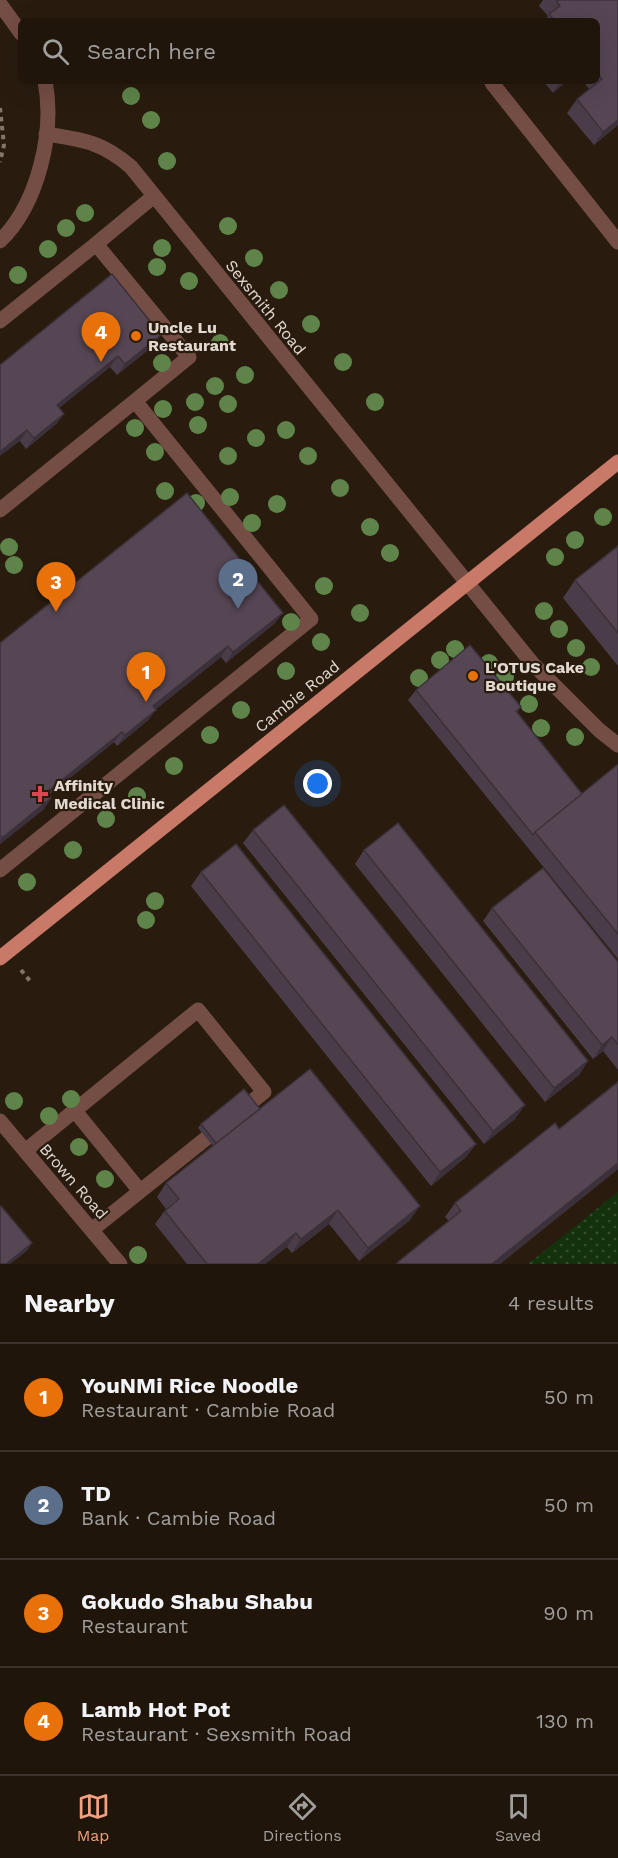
<!DOCTYPE html>
<html lang="en">
<head>
<meta charset="utf-8">
<style>
	:root { --surface:#1f150b; --page:#271e14; --text:#f1f3f6; --muted:#a19f9d; --line:#3c342c; --accent:#f2a07f }
	body { margin:0; font-family:"Work Sans",sans-serif; background:var(--page); color:var(--text) }
	.you { position:absolute; left:318px; top:784px; width:21px; height:21px; margin:-15px; border:4px solid #fff; border-radius:50%; background:#1a73e8; box-shadow:0 0 0 9px #1a73e833 }
	.badge { display:grid; place-items:center; width:39px; height:39px; border-radius:50%; background:var(--accent); color:#fff; font-size:20px; font-weight:700 }
	.pin { position:absolute; translate:-50% -50px; filter:drop-shadow(0 2px 3px #0008) }
	.pin::after { content:''; position:absolute; top:32px; width:21px; height:18px; background:inherit; clip-path:polygon(0 0,100% 0,50% 100%) }
	.list { margin:0; padding:0; list-style:none }
	h2 { display:flex; justify-content:space-between; align-items:center; height:78px; margin:0; padding:0 24px; font-size:26px }
	h2 small { font-size:20px; font-weight:400; color:var(--muted) }
	.list li { display:grid; grid-template-columns:39px 1fr auto; gap:18px; align-items:center; box-sizing:border-box; height:108px; padding:0 24px; border-top:2px solid var(--line) }
	.list b { display:block; font-size:22px; white-space:nowrap }
	.list p { margin:0; font-size:20px; white-space:nowrap; color:var(--muted) }
	.list em { font-size:20px; font-style:normal; color:var(--muted) }
	.icon { flex:none; width:33px; height:33px; fill:none; stroke:currentColor; stroke-width:2; stroke-linecap:round; stroke-linejoin:round }
	.map { position:relative; flex:none; width:618px; height:1264px; overflow:hidden }
	.search { position:absolute; background:var(--surface); box-shadow:0 6px 24px #0002; left:18px; right:18px; top:18px; height:66px; display:flex; align-items:center; gap:15px; box-sizing:border-box; padding:0 21px; border-radius:9px; color:var(--muted); font-size:22px }
	.sheet { height:510px; background:var(--surface) }
	nav { display:flex; justify-content:space-around; align-items:center; box-sizing:border-box; height:84px; border-top:2px solid var(--line); background:var(--surface); font-size:16px; color:var(--muted) }
	nav a { display:grid; justify-items:center; gap:3px }
	nav .on { color:var(--accent) }
	.map>svg:first-child { display:block }
	.grass { fill:url(#grass-dots) }
	.lines { fill:none; stroke-linecap:round; stroke-linejoin:round }
	.path { stroke:#81766b; stroke-width:4; stroke-dasharray:4.5 4.5; stroke-linecap:butt }
	.minor { stroke:#744d45; stroke-width:15 }
	.major { stroke:#c97968; stroke-width:15 }
	.tree { fill:#5e8449 }
	.wall { fill:#4a3c48 }
	.shaded-wall { fill:#3c313b }
	.building { fill:#564654; stroke:#3c313b; stroke-width:1.5 }
	.food-dot { fill:#e8710a; stroke:#291c0f; stroke-width:2 }
	.health-dot { fill:#e0444e; stroke:#291c0f; stroke-width:2 }
	.labels { text-anchor:middle; stroke-width:4.5; stroke-linejoin:round; paint-order:stroke }
	.street-label { font-size:16px; fill:#e2d9d1; stroke:#291c0f }
	.poi-label { font-size:16px; font-weight:bold; fill:#e2d9d1; stroke:#291c0f; text-anchor:start }
</style>
</head>
<body>
<div class="map">
<svg width="618" height="1264" viewBox="0 0 618 1264">
	<defs>
		<pattern id="grass-dots" width="8" height="8" patternUnits="userSpaceOnUse" patternTransform="scale(1.5)"><rect width="8" height="8" fill="#13320c"/><path d="M2 2h.1M6 6h.1" fill="none" stroke="#354f2e" stroke-width="1.8" stroke-linecap="round"/></pattern>
	</defs>
	<rect width="100%" height="100%" fill="#291c0f"/>
	<path class="grass" d="M 618,1192 L 618,1264 L 528,1264 Z"/>
	<g class="lines">
		<path class="path" d="M 0,108 L 4,145 L 0,162
			M 21,970 L 31,982"/>
		<path class="minor" d="M 0,4 L 21,33
			M 492,83 L 618,242
			M 46,134 C 84,140 102,142 131,167 L 532,663 L 599,730 L 618,745
			M 0,241 C 38,204 55,132 45,81
			M 96,244 L 154,196
			M 0,321 L 96,244 L 189,357 L 135,401
			M 0,510 L 135,401 L 311,619 L 0,870
			M 75,1111 L 140,1191
			M 0,1121 L 120,1264
			M 25,1151 L 198,1010 L 264,1092 L 93,1229"/>
		<path class="major" d="M 0,958 L 618,462"/>
	</g>
	<g class="tree">
		<circle cx="131" cy="96" r="9"/>
		<circle cx="151" cy="120" r="9"/>
		<circle cx="167" cy="161" r="9"/>
		<circle cx="85" cy="213" r="9"/>
		<circle cx="228" cy="226" r="9"/>
		<circle cx="66" cy="228" r="9"/>
		<circle cx="162" cy="248" r="9"/>
		<circle cx="48" cy="249" r="9"/>
		<circle cx="254" cy="258" r="9"/>
		<circle cx="157" cy="267" r="9"/>
		<circle cx="18" cy="275" r="9"/>
		<circle cx="189" cy="281" r="9"/>
		<circle cx="279" cy="290" r="9"/>
		<circle cx="311" cy="324" r="9"/>
		<circle cx="220" cy="343" r="9"/>
		<circle cx="343" cy="362" r="9"/>
		<circle cx="162" cy="363" r="9"/>
		<circle cx="245" cy="375" r="9"/>
		<circle cx="215" cy="386" r="9"/>
		<circle cx="195" cy="402" r="9"/>
		<circle cx="375" cy="402" r="9"/>
		<circle cx="228" cy="404" r="9"/>
		<circle cx="163" cy="409" r="9"/>
		<circle cx="198" cy="425" r="9"/>
		<circle cx="135" cy="428" r="9"/>
		<circle cx="286" cy="430" r="9"/>
		<circle cx="256" cy="438" r="9"/>
		<circle cx="155" cy="452" r="9"/>
		<circle cx="228" cy="456" r="9"/>
		<circle cx="308" cy="456" r="9"/>
		<circle cx="340" cy="488" r="9"/>
		<circle cx="165" cy="491" r="9"/>
		<circle cx="230" cy="497" r="9"/>
		<circle cx="196" cy="503" r="9"/>
		<circle cx="277" cy="504" r="9"/>
		<circle cx="603" cy="517" r="9"/>
		<circle cx="252" cy="523" r="9"/>
		<circle cx="370" cy="527" r="9"/>
		<circle cx="575" cy="540" r="9"/>
		<circle cx="9" cy="547" r="9"/>
		<circle cx="390" cy="553" r="9"/>
		<circle cx="555" cy="557" r="9"/>
		<circle cx="14" cy="565" r="9"/>
		<circle cx="324" cy="586" r="9"/>
		<circle cx="544" cy="611" r="9"/>
		<circle cx="360" cy="613" r="9"/>
		<circle cx="291" cy="622" r="9"/>
		<circle cx="559" cy="629" r="9"/>
		<circle cx="321" cy="642" r="9"/>
		<circle cx="576" cy="648" r="9"/>
		<circle cx="455" cy="649" r="9"/>
		<circle cx="440" cy="660" r="9"/>
		<circle cx="489" cy="663" r="9"/>
		<circle cx="591" cy="667" r="9"/>
		<circle cx="286" cy="671" r="9"/>
		<circle cx="505" cy="677" r="9"/>
		<circle cx="419" cy="678" r="9"/>
		<circle cx="529" cy="704" r="9"/>
		<circle cx="241" cy="710" r="9"/>
		<circle cx="541" cy="728" r="9"/>
		<circle cx="210" cy="735" r="9"/>
		<circle cx="575" cy="737" r="9"/>
		<circle cx="174" cy="766" r="9"/>
		<circle cx="137" cy="796" r="9"/>
		<circle cx="106" cy="819" r="9"/>
		<circle cx="73" cy="850" r="9"/>
		<circle cx="27" cy="882" r="9"/>
		<circle cx="155" cy="901" r="9"/>
		<circle cx="146" cy="920" r="9"/>
		<circle cx="71" cy="1099" r="9"/>
		<circle cx="14" cy="1101" r="9"/>
		<circle cx="49" cy="1116" r="9"/>
		<circle cx="79" cy="1147" r="9"/>
		<circle cx="105" cy="1179" r="9"/>
		<circle cx="138" cy="1255" r="9"/>
	</g>
	<path class="wall" d="M 543,0 L 618,0 L 618,125 L 594,145 L 567,113 L 577,99 L 589,89 L 583,81 L 597,81 L 597,21 L 545,21 L 548,16 L 539,6 Z
		M 543,81 L 567,81 L 553,93 Z
		M 153,346 L 117,375 L 110,367 L 59,408 L 64,414 L 56,424 L 26,449 L 20,441 L 0,365 Z
		M 618,546 L 618,666 L 563,598 L 575,580 Z
		M 275,623 L 226,663 L 221,657 L 156,709 L 148,720 L 117,746 L 114,742 L 49,795 L 51,798 L 44,809 L 0,844 L 0,643 Z
		M 416,690 L 521,707 L 517,713 L 582,794 L 618,766 L 618,959 L 408,700 Z
		M 253,830 L 515,1119 L 484,1144 L 243,843 Z
		M 364,850 L 588,1061 L 579,1075 L 545,1102 L 355,864 Z
		M 201,872 L 476,1144 L 466,1157 L 431,1186 L 191,886 Z
		M 492,908 L 618,962 L 618,1070 L 603,1051 L 593,1059 L 483,921 Z
		M 260,1109 L 410,1220 L 359,1261 L 329,1224 L 292,1253 L 287,1247 L 265,1264 L 187,1264 L 155,1224 L 166,1209 L 157,1197 L 166,1183 L 213,1146 L 198,1128 L 201,1124 Z
		M 559,1129 L 618,1169 L 500,1264 L 396,1264 L 449,1221 L 445,1217 L 455,1203 Z"/>
	<path class="shaded-wall" d="M 561,81 L 567,81 L 553,93 Z
		M 618,120 L 618,125 L 594,145 L 603,132 Z
		M 161,335 L 153,346 L 117,375 L 125,364 Z
		M 118,356 L 110,367 L 49,416 L 57,405 Z
		M 64,414 L 56,424 L 26,449 L 34,438 Z
		M 27,430 L 20,441 L 0,456 L 0,452 Z
		M 283,613 L 275,623 L 226,663 L 233,652 Z
		M 228,646 L 221,657 L 146,717 L 153,706 Z
		M 156,710 L 148,720 L 117,746 L 125,735 Z
		M 122,732 L 114,742 L 39,803 L 47,792 Z
		M 51,798 L 44,809 L 0,844 L 0,840 L 2,838 Z
		M 612,1037 L 603,1051 L 593,1059 L 602,1045 Z
		M 588,1061 L 579,1075 L 545,1102 L 554,1088 Z
		M 525,1105 L 515,1119 L 484,1144 L 493,1131 Z
		M 476,1144 L 466,1157 L 431,1186 L 440,1172 Z
		M 618,1163 L 618,1169 L 500,1264 L 492,1264 Z
		M 420,1206 L 410,1220 L 359,1261 L 368,1248 Z
		M 338,1210 L 329,1224 L 292,1253 L 301,1239 Z
		M 296,1233 L 287,1247 L 265,1264 L 258,1264 Z
		M 32,1243 L 27,1251 L 10,1264 L 6,1264 Z"/>
	<path class="building" d="M 556,0 L 618,0 L 618,120 L 603,132 L 577,99 L 602,79 L 597,73 L 597,21 L 555,21 L 549,14 L 560,6 Z
		M 112,274 L 161,335 L 125,364 L 118,356 L 57,405 L 64,414 L 34,438 L 27,430 L 0,452 L 0,365 Z
		M 187,493 L 283,613 L 233,652 L 228,646 L 153,706 L 156,710 L 125,735 L 122,732 L 47,792 L 51,798 L 2,838 L 0,835 L 0,643 Z
		M 618,546 L 618,633 L 575,580 Z
		M 470,645 L 521,707 L 516,711 L 582,794 L 535,832 L 533,835 L 416,690 Z
		M 617,765 L 618,766 L 618,934 L 535,832 Z
		M 284,805 L 525,1105 L 493,1131 L 253,830 Z
		M 398,823 L 588,1061 L 554,1088 L 364,850 Z
		M 236,844 L 476,1144 L 440,1172 L 201,872 Z
		M 543,868 L 618,962 L 618,1045 L 612,1037 L 602,1045 L 492,908 Z
		M 310,1069 L 420,1206 L 368,1248 L 338,1210 L 301,1239 L 296,1233 L 258,1264 L 207,1264 L 165,1211 L 179,1199 L 166,1183 Z
		M 618,1082 L 618,1163 L 492,1264 L 399,1264 L 398,1262 L 461,1211 L 455,1203 L 555,1123 L 559,1129 Z
		M 244,1089 L 260,1109 L 216,1143 L 201,1124 Z
		M 1,1206 L 32,1243 L 6,1264 L 0,1264 L 0,1207 Z"/>
	<g class="food-dot">
		<circle cx="136" cy="336" r="6"/>
		<circle cx="473" cy="676" r="6"/>
	</g>
	<path class="health-dot" d="M37 785h6v6h6v6h-6v6h-6v-6h-6v-6h6z"/>
	<g class="labels">
		<g class="street-label">
			<text transform="translate(266 307) rotate(51)" y="6">Sexsmith Road</text>
			<text transform="translate(297 696) rotate(-39)" y="6">Cambie Road</text>
			<text transform="translate(74 1181) rotate(49)" y="6">Brown Road</text>
		</g>
		<g class="poi-label">
			<text x="148" y="333">Uncle Lu<tspan x="148" dy="18">Restaurant</tspan></text>
			<text x="485" y="673">L'OTUS Cake<tspan x="485" dy="18">Boutique</tspan></text>
			<text x="54" y="791">Affinity<tspan x="54" dy="18">Medical Clinic</tspan></text>
		</g>
	</g>
</svg>
<div class="you"></div>
<div class="pin badge" style="left:146px;top:702px;background:#e8710a">1</div>
<div class="pin badge" style="left:238px;top:609px;background:#5c6f8a">2</div>
<div class="pin badge" style="left:56px;top:612px;background:#e8710a">3</div>
<div class="pin badge" style="left:101px;top:362px;background:#e8710a">4</div>
<div class="search"><svg class="icon" aria-label="search" viewBox="0 0 24 24"><circle cx="10" cy="10" r="6"/><path d="M15 15l6 6"/></svg>Search here</div>
</div>
<section class="sheet">
<h2>Nearby<small>4 results</small></h2>
<ul class="list">
<li><span class="badge" style="background:#e8710a">1</span><div><b>YouNMi Rice Noodle</b><p>Restaurant · Cambie Road</p></div><em>50 m</em></li>
<li><span class="badge" style="background:#5c6f8a">2</span><div><b>TD</b><p>Bank · Cambie Road</p></div><em>50 m</em></li>
<li><span class="badge" style="background:#e8710a">3</span><div><b>Gokudo Shabu Shabu</b><p>Restaurant</p></div><em>90 m</em></li>
<li><span class="badge" style="background:#e8710a">4</span><div><b>Lamb Hot Pot</b><p>Restaurant · Sexsmith Road</p></div><em>130 m</em></li>
</ul>
</section>
<nav>
<a class="on"><svg class="icon" aria-label="map" viewBox="0 0 24 24"><path d="M3 6l6-2 6 2 6-2v14l-6 2-6-2-6 2zM9 4v14M15 6v14"/></svg>Map</a>
<a><svg class="icon" aria-label="directions" viewBox="0 0 24 24"><path d="M12 3l9 9-9 9-9-9zM9 14v-3h6M13 9l2 2-2 2"/></svg>Directions</a>
<a><svg class="icon" aria-label="saved" viewBox="0 0 24 24"><path d="M7 4h10v16l-5-4-5 4z"/></svg>Saved</a>
</nav>
</body>
</html>
